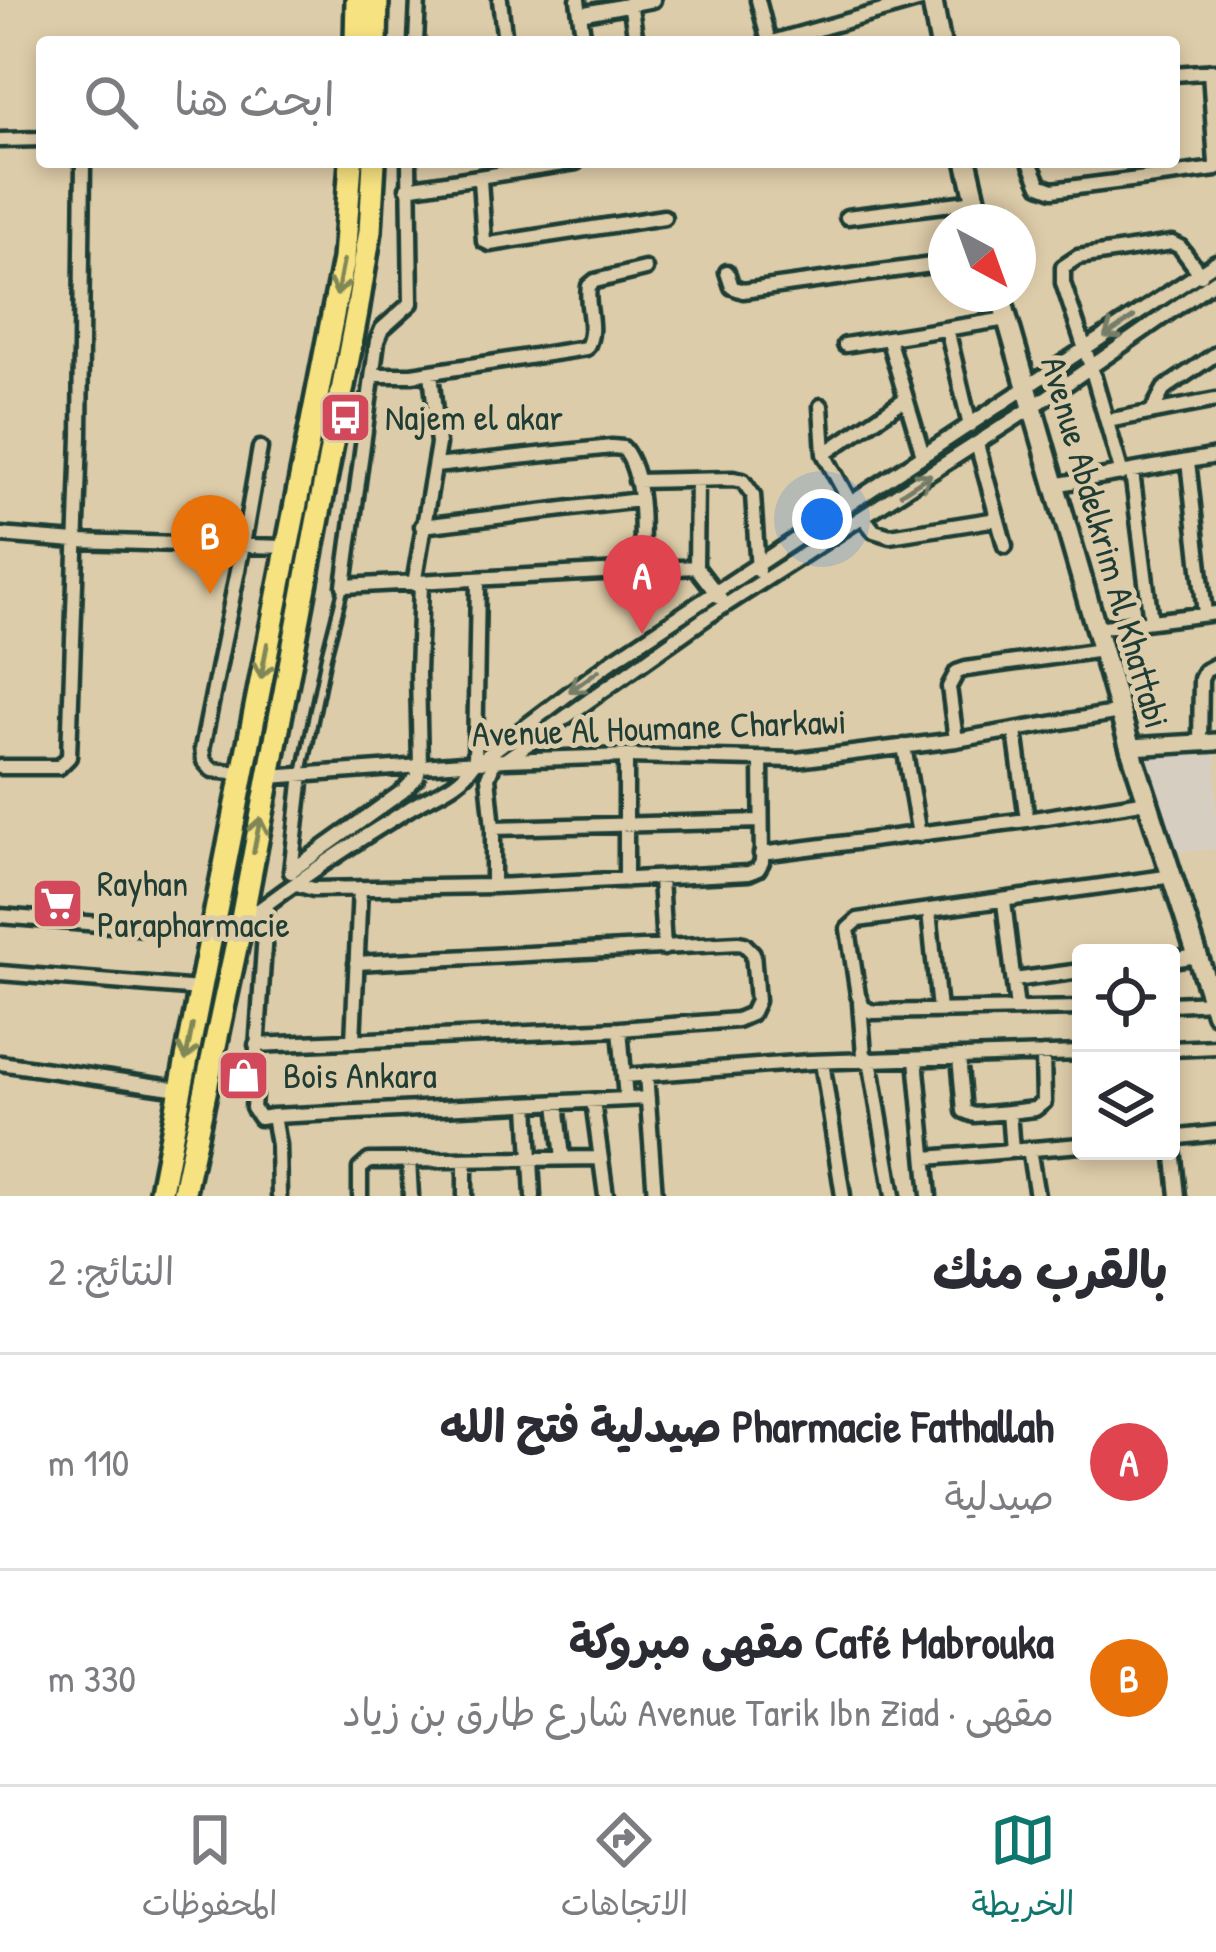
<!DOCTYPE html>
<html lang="ar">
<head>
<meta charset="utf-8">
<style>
	:root { --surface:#fff; --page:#f2f2f3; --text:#2b2b33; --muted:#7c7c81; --line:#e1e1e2; --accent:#0f766e }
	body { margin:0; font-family:"Patrick Hand","Playpen Sans Arabic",sans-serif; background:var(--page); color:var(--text); direction:rtl }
	.controls { position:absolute; right:36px; bottom:36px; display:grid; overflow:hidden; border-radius:12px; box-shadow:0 6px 18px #0003 }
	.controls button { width:108px; height:108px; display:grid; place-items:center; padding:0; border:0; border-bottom:3px solid var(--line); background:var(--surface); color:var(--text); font:60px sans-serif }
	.compass { position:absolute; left:928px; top:204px; width:108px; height:108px; border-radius:50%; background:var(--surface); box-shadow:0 6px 18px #0003; rotate:139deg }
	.you { position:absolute; left:822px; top:519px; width:42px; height:42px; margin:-30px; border:9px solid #fff; border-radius:50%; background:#1a73e8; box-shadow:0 0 0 18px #1a73e833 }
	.badge { display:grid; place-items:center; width:78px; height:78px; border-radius:50%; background:var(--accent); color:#fff; font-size:39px; font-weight:700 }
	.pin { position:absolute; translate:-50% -99px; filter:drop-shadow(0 3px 6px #0008) }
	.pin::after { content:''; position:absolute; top:63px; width:42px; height:36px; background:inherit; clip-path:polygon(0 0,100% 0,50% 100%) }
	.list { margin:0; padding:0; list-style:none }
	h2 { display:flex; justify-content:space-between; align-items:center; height:156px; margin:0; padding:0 48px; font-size:51px }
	h2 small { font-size:39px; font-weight:400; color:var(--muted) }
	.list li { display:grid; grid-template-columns:78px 1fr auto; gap:36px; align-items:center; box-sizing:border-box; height:216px; padding:0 48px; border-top:3px solid var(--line) }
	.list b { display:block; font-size:45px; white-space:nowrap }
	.list p { margin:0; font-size:39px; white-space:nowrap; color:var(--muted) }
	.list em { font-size:39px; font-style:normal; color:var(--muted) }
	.icon { flex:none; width:66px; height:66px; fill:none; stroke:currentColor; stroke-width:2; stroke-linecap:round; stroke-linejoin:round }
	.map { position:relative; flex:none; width:1216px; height:1196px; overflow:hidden; direction:ltr }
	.search { position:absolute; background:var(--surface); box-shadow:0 6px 18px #0003; left:36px; right:36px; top:36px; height:132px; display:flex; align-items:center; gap:30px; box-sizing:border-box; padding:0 42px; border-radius:12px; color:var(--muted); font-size:45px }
	.sheet { height:588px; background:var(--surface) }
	nav { display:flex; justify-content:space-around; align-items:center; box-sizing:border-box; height:168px; border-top:3px solid var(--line); background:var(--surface); font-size:33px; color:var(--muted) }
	nav a { display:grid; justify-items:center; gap:6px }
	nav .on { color:var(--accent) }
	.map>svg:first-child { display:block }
	.built { fill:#d6cec1 }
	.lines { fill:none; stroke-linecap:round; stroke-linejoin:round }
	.service-casing { stroke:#1f3d34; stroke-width:15 }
	.minor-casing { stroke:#1f3d34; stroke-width:21 }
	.tertiary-casing { stroke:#1f3d34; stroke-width:24 }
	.secondary-casing { stroke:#1f3d34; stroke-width:27 }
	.primary-casing { stroke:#1f3d34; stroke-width:30 }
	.service { stroke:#ddcca9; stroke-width:6 }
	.minor { stroke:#ddcca9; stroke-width:12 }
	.tertiary { stroke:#ddcca9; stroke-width:15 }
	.secondary { stroke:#ddcca9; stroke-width:18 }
	.primary { stroke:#f7e281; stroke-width:21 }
	.oneway { stroke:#808757 }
	.oneway2 { stroke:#747d69 }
	.labels { text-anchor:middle; stroke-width:10; stroke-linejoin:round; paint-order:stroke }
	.poi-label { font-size:36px; fill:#1f3d34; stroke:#ddcca9; text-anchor:start }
	.street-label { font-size:36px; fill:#1f3d34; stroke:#ddcca9 }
</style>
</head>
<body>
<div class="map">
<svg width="1216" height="1196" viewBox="0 0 1216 1196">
	<rect width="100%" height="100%" fill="#ddcca9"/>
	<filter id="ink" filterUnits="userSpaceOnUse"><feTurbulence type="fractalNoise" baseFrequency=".00833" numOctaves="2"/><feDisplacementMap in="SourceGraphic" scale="24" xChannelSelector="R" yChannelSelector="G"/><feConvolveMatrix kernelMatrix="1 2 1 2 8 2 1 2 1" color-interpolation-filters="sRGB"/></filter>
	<g filter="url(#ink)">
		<path class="built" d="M 1216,755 L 1216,849 L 1176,852 L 1144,757 Z"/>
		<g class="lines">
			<defs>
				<path id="service" d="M 302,774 L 326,656 L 344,586"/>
				<path id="minor" d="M 500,0 L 505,42
					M 578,0 L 584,42
					M 758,0 L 769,42
					M 630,2 L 636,42
					M 580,14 L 653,0
					M 416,42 L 418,0
					M 772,42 L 921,0
					M 1210,71 L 1216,164
					M 1174,74 L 1215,71
					M 0,140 L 42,139
					M 409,162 L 411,303 L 382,329 L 377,341 L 344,586 L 696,567 L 720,598
					M 1030,162 L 1040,185 L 1053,190 L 1216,169
					M 480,179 L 484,241 L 490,244 L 664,217
					M 407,188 L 576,162
					M 847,217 L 976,201
					M 727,272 L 732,287 L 743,291 L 946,263
					M 947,329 L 970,426
					M 888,338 L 923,455
					M 845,345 L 1007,319
					M 373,375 L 412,375 L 586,348 C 598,330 585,306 589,286 L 595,281 L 645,269
					M 821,406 L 824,454 L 850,502
					M 1151,413 L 1164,389 L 1216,354
					M 1107,421 L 1216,400
					M 977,444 L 1005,546
					M 824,454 L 905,399
					M 1188,461 L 1205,614
					M 435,466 L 612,447 L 623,448 C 646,475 642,537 641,571
					M 1132,472 L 1151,621
					M 1122,474 L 1091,367 L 1063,283 L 1063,267 L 1078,257 L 1172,243 L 1180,247 L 1201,275
					M 636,481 L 733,479 L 743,481 L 753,495 L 758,571
					M 1054,485 L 1216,456
					M 864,518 L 874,531 L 890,536 L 997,519
					M 422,526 L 639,500
					M 0,535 L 75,541 L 286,547
					M 696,567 L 697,480
					M 414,584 L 438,444 L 431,372
					M 1096,628 L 1216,613
					M 1015,731 L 1027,820
					M 956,740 L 949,687 L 957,672 L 966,669 L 1102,650
					M 1200,743 L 1201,679 L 1205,671 L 1216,665
					M 904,746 L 919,835
					M 626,756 L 626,880
					M 505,760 L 707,617 L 1033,407 L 1216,280
					M 480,761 L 613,660 L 1216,262
					M 0,767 L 59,767 L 69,757 L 80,436 L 83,162
					M 242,773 L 212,770 L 204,761 L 202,749 L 243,545 L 260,448
					M 269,777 L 505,760 L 626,756 L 797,760 L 956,740 L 1120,712
					M 493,828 L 761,821
					M 761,854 L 1027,820 L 1148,801
					M 291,871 L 403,791 L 417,777 L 420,766 L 418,672 L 421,584
					M 291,872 L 302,774
					M 660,878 L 664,948
					M 297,884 L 313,889 L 493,886 L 749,873 L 758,869 L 762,862 L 761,761
					M 493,886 L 493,828 L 488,777 L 495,760
					M 1004,902 L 1017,1009
					M 267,904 L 253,1108 L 260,1118 L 273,1116 L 278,1145 L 279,1196
					M 929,911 L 939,1010
					M 0,916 L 210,933
					M 241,923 C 294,883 350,845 407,810 C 432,794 459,788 475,762 L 478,581
					M 1171,960 L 1198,956
					M 0,973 L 200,989
					M 1014,980 L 1081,971
					M 860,1003 L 864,1055 L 870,1060 L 893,1196
					M 1171,1004 L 1213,1002
					M 1081,1008 L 872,1012 L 863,1007 L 858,995 L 848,929 L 858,920 L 1173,876
					M 620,1029 L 626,1099
					M 353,1041 L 360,888
					M 256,1045 L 620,1029 L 737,1020 L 751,1014 L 757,1001 L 753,953 L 744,944 L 738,943 L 356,963
					M 1171,1049 L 1216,1047
					M 959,1057 L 964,1111 L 974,1115 L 1009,1112 L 1012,1151
					M 916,1059 L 929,1196
					M 822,1062 L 843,1196
					M 0,1063 L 179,1089
					M 646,1074 L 655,1196
					M 624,1076 L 810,1062 L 1081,1053
					M 593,1101 L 606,1196
					M 557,1103 L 563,1158
					M 528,1105 L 533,1196
					M 1009,1112 L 1035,1109 L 1044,1102 L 1043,1054
					M 273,1116 L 648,1098
					M 1171,1138 L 1216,1133
					M 1172,1138 L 1178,1196
					M 1029,1149 L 1037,1196
					M 927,1158 L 1081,1145
					M 409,1160 L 411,1196
					M 465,1160 L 465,1196
					M 360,1196 L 360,1169 L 369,1161 L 601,1158"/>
				<path id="tertiary" d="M 1130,747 L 1216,742"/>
				<path id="secondary" d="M 932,0 L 940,42
					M 967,162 L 981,222
					M 1000,294 L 1130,747 L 1216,1013"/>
				<path id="primary" d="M 356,42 L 357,0
					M 376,42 L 377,0
					M 160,1196 L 344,259 L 351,162
					M 183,1196 L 241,924 L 357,312 L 370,231 L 374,162"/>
			</defs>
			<use href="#service" class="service-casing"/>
			<use href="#minor" class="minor-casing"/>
			<use href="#tertiary" class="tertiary-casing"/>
			<use href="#secondary" class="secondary-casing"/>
			<use href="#primary" class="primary-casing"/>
			<use href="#service" class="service"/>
			<use href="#minor" class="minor"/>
			<use href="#tertiary" class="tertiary"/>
			<use href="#secondary" class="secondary"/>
			<use href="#primary" class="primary"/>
		</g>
		<defs><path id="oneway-shaft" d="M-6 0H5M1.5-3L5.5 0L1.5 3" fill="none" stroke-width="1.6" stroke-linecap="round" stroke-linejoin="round" transform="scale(3)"/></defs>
		<g class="oneway">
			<use href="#oneway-shaft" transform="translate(340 278) rotate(101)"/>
			<use href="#oneway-shaft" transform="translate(264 661) rotate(101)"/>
			<use href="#oneway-shaft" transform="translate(257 835) rotate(-79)"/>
			<use href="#oneway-shaft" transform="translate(189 1043) rotate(101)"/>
		</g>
		<g class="oneway2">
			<use href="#oneway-shaft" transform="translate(1119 327) rotate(146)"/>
			<use href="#oneway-shaft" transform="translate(916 484) rotate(-33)"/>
			<use href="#oneway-shaft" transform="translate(584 681) rotate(144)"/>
		</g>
	</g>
	<defs>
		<symbol id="bus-square" viewBox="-11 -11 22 22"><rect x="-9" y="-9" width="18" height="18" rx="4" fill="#d1495b" stroke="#ddcca9"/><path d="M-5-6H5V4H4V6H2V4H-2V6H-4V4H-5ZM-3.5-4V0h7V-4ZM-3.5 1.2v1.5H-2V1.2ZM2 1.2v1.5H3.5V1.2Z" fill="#fff"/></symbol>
		<symbol id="supermarket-square" viewBox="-11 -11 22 22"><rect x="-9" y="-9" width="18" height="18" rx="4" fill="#d1495b" stroke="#ddcca9"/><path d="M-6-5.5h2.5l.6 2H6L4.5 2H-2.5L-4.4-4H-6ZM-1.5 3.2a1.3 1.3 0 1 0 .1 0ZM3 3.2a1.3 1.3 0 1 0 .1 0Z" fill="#fff"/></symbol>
		<symbol id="shop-square" viewBox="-11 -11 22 22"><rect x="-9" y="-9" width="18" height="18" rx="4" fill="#d1495b" stroke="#ddcca9"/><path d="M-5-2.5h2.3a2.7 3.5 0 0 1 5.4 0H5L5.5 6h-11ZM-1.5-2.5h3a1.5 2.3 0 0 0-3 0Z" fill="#fff"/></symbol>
	</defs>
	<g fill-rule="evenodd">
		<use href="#bus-square" x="316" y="388" width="59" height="59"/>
		<use href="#supermarket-square" x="28" y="874" width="59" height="59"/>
		<use href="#shop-square" x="214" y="1046" width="59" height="59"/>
	</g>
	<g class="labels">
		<g class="poi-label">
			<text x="385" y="430">Najem el akar</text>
			<text x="97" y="896">Rayhan<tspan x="97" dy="41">Parapharmacie</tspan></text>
			<text x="283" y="1088">Bois Ankara</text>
		</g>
		<g class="street-label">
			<text transform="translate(1106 542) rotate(74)" y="13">Avenue Abdelkrim Al Khattabi</text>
			<text transform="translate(659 727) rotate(-2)" y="13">Avenue Al Houmane Charkawi</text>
		</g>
	</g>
</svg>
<div class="controls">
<button><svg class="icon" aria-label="locate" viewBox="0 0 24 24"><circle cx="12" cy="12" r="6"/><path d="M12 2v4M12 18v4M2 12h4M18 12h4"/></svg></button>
<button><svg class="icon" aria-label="layers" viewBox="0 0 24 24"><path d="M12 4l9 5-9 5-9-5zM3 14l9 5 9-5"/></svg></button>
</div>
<svg class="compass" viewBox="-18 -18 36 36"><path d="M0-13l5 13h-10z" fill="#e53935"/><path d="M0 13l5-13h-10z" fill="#7c7c81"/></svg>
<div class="you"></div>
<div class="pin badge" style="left:642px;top:634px;background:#e0444e">A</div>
<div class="pin badge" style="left:210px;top:594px;background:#e8710a">B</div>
<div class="search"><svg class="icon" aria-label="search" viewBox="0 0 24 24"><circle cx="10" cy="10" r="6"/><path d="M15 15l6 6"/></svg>ابحث هنا</div>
</div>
<section class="sheet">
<h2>بالقرب منك<small>النتائج: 2</small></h2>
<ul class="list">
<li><span class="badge" style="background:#e0444e">A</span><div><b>Pharmacie Fathallah صيدلية فتح الله</b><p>صيدلية</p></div><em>110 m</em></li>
<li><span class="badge" style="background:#e8710a">B</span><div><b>Café Mabrouka مقهى مبروكة</b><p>مقهى · Avenue Tarik Ibn Ziad شارع طارق بن زياد</p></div><em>330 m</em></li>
</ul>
</section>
<nav>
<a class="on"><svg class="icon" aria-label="map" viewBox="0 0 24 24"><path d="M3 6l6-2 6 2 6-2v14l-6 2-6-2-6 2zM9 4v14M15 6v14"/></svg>الخريطة</a>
<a><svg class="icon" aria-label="directions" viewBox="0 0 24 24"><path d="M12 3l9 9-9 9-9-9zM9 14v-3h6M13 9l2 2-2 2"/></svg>الاتجاهات</a>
<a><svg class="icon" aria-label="saved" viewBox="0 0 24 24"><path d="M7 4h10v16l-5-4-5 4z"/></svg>المحفوظات</a>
</nav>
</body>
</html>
